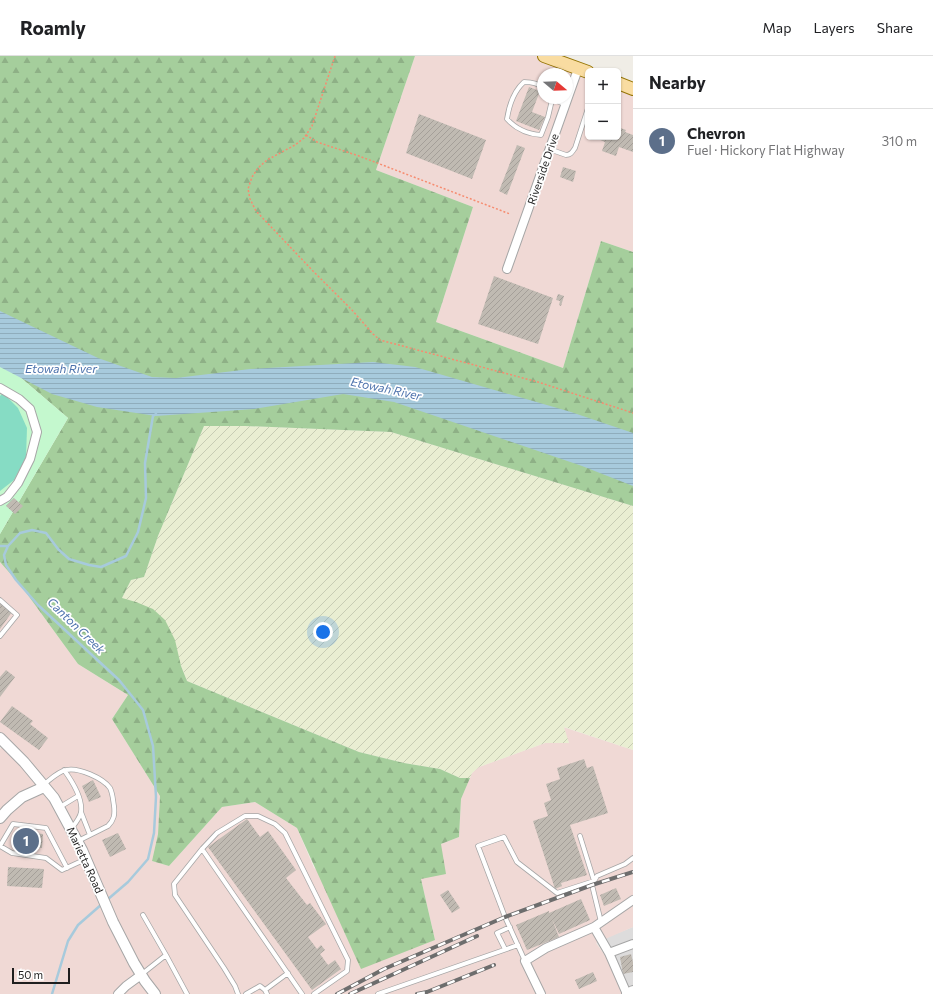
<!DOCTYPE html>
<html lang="en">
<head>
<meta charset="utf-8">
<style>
	:root { --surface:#fff; --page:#f6f6f6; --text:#202124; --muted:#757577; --line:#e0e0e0; --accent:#0f766e }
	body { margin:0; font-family:Commissioner,sans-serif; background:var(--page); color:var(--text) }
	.controls { position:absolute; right:12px; top:12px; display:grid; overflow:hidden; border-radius:6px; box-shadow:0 1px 3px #0004 }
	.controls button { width:36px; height:36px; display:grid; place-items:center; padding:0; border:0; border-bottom:1px solid var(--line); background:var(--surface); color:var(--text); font:20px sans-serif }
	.compass { position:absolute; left:537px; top:12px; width:36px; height:36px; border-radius:50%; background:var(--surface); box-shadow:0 1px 3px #0004; rotate:109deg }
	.scale { position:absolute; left:12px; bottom:10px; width:58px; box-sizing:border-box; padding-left:4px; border:2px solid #1f1f1f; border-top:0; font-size:11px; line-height:14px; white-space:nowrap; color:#1f1f1f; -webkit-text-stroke:3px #fff; paint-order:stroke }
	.you { position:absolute; left:323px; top:576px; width:14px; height:14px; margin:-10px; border:3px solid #fff; border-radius:50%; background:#1a73e8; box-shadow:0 0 0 6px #1a73e833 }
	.badge { display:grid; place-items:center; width:26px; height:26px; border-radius:50%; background:var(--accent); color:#fff; font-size:13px; font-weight:700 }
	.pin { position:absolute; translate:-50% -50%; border:2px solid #fff; box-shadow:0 1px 4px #0006 }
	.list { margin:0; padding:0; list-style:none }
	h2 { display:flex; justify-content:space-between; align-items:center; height:52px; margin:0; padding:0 16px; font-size:17px }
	h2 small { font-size:13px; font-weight:400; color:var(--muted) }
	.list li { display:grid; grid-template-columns:26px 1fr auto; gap:12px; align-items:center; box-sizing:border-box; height:64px; padding:0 16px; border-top:1px solid var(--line) }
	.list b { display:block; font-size:15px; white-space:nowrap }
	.list p { margin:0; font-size:13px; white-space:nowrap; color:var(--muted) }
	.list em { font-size:13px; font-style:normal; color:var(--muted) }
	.map { position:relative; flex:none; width:633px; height:938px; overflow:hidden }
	header { display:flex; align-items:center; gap:24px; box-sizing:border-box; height:56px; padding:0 20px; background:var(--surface); border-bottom:1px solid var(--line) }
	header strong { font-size:19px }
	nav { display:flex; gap:22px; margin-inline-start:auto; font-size:14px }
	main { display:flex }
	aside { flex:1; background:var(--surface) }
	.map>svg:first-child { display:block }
	.residential { fill:#dddcdc }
	.commercial { fill:#f0d9d5; fill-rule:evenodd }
	.farmland { fill:url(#farmland-furrows) }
	.forest { fill:url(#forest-firs) }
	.park { fill:#c4f8ce }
	.pitch { fill:#86dcc4 }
	.water { fill:url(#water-rules) }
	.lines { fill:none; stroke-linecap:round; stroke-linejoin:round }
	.stream { stroke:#a7cadc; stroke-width:2.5 }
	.building { fill:url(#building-hatch) }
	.service-casing { stroke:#a6a6a6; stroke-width:5.5 }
	.minor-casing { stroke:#a6a6a6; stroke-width:10 }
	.tertiary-casing { stroke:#a6a6a6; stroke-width:12 }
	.primary-casing { stroke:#967504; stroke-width:14 }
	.path { stroke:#f68c70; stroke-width:1.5; stroke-dasharray:2 2; stroke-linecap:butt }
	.service { stroke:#fff; stroke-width:4 }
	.minor { stroke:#fff; stroke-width:8 }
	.tertiary { stroke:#fff; stroke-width:10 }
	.primary { stroke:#f9dca1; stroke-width:12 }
	.rail-casing { stroke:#6d6d6d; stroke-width:4 }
	.rail { stroke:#fff; stroke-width:2.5; stroke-dasharray:8; stroke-linecap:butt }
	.labels { text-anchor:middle; stroke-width:3.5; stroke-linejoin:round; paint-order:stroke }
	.street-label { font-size:11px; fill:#1f1f1f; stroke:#fff }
	.water-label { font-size:12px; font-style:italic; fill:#4e73ad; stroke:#fff }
</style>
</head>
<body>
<header>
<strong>Roamly</strong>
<nav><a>Map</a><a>Layers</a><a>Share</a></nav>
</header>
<main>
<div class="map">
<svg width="633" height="938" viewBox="0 0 633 938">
	<defs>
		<pattern id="farmland-furrows" width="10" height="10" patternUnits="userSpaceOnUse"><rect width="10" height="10" fill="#e9eed2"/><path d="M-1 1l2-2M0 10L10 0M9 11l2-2" fill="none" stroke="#c7ccb4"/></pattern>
		<pattern id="forest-firs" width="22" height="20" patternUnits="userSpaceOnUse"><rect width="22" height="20" fill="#a5ce9c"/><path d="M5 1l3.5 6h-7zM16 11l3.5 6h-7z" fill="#8eb086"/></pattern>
		<pattern id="water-rules" width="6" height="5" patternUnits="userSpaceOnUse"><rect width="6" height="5" fill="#a7cadc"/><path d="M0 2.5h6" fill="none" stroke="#8fadbc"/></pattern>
		<pattern id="building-hatch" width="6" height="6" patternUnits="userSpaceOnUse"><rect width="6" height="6" fill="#c0bab2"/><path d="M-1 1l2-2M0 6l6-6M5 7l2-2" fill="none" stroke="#a59f99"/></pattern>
	</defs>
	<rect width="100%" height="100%" fill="#f0ede6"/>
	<path class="residential" d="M 633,871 L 633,938 L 596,886 Z"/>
	<path class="commercial" d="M 415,0 L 545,0 L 588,15 L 588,81 L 618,81 L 618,25 L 633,30 L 633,196 L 601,185 L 563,312 L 436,266 L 473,151 L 376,114 ZM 543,18 L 567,18 L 567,42 L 543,42 Z
		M 0,506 L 22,531 L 78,608 L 128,639 L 112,663 L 160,740 L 158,778 L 152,805 L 169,810 L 222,751 L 255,746 L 297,772 L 314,812 L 435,884 L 421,823 L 441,788 L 459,781 L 461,743 L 472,717 L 479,711 L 545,687 L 569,687 L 563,671 L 633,694 L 633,871 L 596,887 L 633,938 L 0,938 L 0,693 L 4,690 L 0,687 Z"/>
	<path class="farmland" d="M 204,370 L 245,370 L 391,376 L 633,450 L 633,694 L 564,671 L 569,687 L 545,687 L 479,711 L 472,717 L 470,722 L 460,722 L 440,713 L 404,707 L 359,696 L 187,625 L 181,610 L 122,542 L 131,524 L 144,521 L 158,480 Z"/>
	<path class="forest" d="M 0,0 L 415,0 L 376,114 L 473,151 L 436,266 L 563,312 L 601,185 L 633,196 L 633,450 L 391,376 L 245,370 L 204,370 L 158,480 L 144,521 L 131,524 L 122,542 L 136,546 L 153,553 L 165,564 L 175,584 L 181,610 L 187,625 L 359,696 L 404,707 L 440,713 L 460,722 L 470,722 L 461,743 L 459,781 L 441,788 L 446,818 L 421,823 L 435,884 L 361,913 L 297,772 L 255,746 L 222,751 L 169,810 L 152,805 L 158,778 L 160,740 L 112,663 L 128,639 L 78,608 L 22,531 L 0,506 L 0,478 L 68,362 L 0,304 Z"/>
	<path class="park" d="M 0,304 L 68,362 L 0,478 Z"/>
	<path class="pitch" d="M 3,337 L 18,352 L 27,372 L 26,401 L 14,424 L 0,435 L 0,340 Z"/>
	<path class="water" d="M 0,255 L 98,302 L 152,321 L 176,322 L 250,313 L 373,306 L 415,311 L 571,356 L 633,377 L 633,430 L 582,410 L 394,346 L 343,338 L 254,353 L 156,360 L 97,351 L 52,338 L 0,311 Z"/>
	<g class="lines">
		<path class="stream" d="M 0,490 L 8,490
			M 107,844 L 128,826 L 148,803 L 154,777 L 156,741 L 153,690 L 143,654 L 119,624 L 38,549 L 16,524 L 6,509 L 4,499 L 8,490 L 20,477 L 32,474 L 46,477 L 58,493 L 69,503 L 89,509 L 101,511 L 126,500 L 138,476 L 146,442 L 145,407 L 153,360 L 156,358
			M 52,938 L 68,885 L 78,869 L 102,848"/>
	</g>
	<path class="building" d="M 529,31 L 540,35 L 532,56 L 545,61 L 539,74 L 516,65 Z
		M 419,58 L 486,84 L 472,123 L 406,97 Z
		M 618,71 L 626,74 L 625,76 L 633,79 L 633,96 L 619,91 L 616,100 L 602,95 L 605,86 L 598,83 L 599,81 L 618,81 Z
		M 517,89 L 525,92 L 507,139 L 499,135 Z
		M 563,111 L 576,115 L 573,126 L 560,121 Z
		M 494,220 L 553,242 L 538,288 L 478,268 Z
		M 558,238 L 564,240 L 561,250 L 559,249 L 560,245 L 556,244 Z
		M 14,442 L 23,450 L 15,458 L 6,450 Z
		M 0,547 L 12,556 L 0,573 Z
		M 6,614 L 15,621 L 0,641 L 0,621 Z
		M 12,650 L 33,665 L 30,668 L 48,682 L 39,694 L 0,666 Z
		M 584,703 L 587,712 L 593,710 L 608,757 L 570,769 L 587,819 L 561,827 L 562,830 L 555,833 L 533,765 L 548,760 L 544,747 L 551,744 L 546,728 L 560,723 L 557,712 Z
		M 93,724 L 101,741 L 89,746 L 82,730 Z
		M 247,763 L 260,781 L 268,775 L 296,814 L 286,822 L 307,849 L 310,847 L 326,868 L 308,881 L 317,893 L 321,889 L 325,894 L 320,898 L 328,909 L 335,904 L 341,913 L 312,934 L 208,791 Z
		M 15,776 L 43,778 L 42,792 L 14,791 Z
		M 118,777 L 126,793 L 110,801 L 102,784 Z
		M 8,811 L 44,813 L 42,832 L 7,830 Z
		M 616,832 L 621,843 L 604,850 L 600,839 Z
		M 448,834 L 460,852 L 452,857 L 440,839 Z
		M 581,843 L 590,864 L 559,878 L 552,863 L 559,881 L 527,894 L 516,869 L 549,855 L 549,857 Z
		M 631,898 L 633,906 L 633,916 L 623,918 L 620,901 Z
		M 593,916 L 597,925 L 579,933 L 575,924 Z"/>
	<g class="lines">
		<defs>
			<path id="service" d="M 543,32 C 538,27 531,26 524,26 C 514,35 509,50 507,63 C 516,73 528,78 541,79 L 548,61 L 552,44
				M 548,42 L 565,48
				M 549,93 L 566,99 C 571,99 572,96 575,92 L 588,52
				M 0,544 L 17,559 L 0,580
				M 64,714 C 72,725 83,742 81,756 C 80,762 75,768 71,773
				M 43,729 C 50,724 57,716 66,714 C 78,711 103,722 110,732 C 113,738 113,745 114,750 C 115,759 114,764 108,770 L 78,785
				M 60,751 L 78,740
				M 81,756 L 90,779
				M 202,793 L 302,938
				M 67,812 L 46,772 L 13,768 L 0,790 L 12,797 L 46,802 L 62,814 L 86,803
				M 601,866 L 592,829 L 597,820 L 625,808 L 633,802
				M 505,893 L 497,877 L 510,871
				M 166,899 L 187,938
				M 525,905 L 505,861 L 478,790 L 504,781 L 517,806 L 557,837 L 594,825 L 580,780
				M 142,918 L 166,899 L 143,859
				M 265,934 L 288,917
				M 238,938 L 235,930 L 224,912 L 175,839 L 174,828 L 202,793 L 217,777 L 245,760 L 258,760 L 275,768 L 285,777 L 348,904 L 347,915 L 314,938
				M 246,938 L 260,930 L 265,934 L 267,938
				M 378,938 L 518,889"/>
			<path id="minor" d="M 507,213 L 578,13
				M 0,332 L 19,343 L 30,353 L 37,376 L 30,403 L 18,427 L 7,441 L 0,445
				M 594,871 L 609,897 L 627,938
				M 609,897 L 633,888
				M 118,938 L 126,930 L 141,919
				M 541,938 L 525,905 L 546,892 L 594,871 L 633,844"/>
			<path id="tertiary" d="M 0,682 L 24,706 L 54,742 L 82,794 L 113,866 L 134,907 L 145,925 L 155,938
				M 0,762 L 7,754 L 22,741 L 44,731
				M 627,938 L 633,935"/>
			<path id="primary" d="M 544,0 L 588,16
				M 618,27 L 633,33"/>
		</defs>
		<use href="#service" class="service-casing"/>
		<use href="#minor" class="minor-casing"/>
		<use href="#tertiary" class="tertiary-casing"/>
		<use href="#primary" class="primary-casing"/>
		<path class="path" d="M 335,0 L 312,70 L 304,82 L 295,89 L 267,104 L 258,112 L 252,121 L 248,133 L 250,143 L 256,155 L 313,215 L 351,253 L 373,278 L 380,284 L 538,326 L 633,357
			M 306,79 L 317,86 L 359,100 L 510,158"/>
		<use href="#service" class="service"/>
		<use href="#minor" class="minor"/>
		<use href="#tertiary" class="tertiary"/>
		<use href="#primary" class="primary"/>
		<defs>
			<path id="rail" d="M 337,938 L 384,913 L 505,861 L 592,829 L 633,816
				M 350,938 L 477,880
				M 417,938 L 427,936 L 494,909"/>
		</defs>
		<use href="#rail" class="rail-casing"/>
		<use href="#rail" class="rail"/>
	</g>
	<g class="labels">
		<g class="street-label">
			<text transform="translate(543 113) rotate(-71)" y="4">Riverside Drive</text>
			<text transform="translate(85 804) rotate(65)" y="4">Marietta Road</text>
		</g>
		<g class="water-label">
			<text x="61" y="317">Etowah River</text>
			<text transform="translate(386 333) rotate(12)" y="4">Etowah River</text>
			<text transform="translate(76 570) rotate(44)" y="4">Canton Creek</text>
		</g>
	</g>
</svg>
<div class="controls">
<button>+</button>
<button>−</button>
</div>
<svg class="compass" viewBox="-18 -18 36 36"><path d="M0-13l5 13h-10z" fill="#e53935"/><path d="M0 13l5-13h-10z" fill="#757577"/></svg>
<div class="scale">50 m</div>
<div class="you"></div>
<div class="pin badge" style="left:26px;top:785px;background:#5c6f8a">1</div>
</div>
<aside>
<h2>Nearby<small></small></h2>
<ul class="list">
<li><span class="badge" style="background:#5c6f8a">1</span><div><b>Chevron</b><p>Fuel · Hickory Flat Highway</p></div><em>310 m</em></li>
</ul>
</aside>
</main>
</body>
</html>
